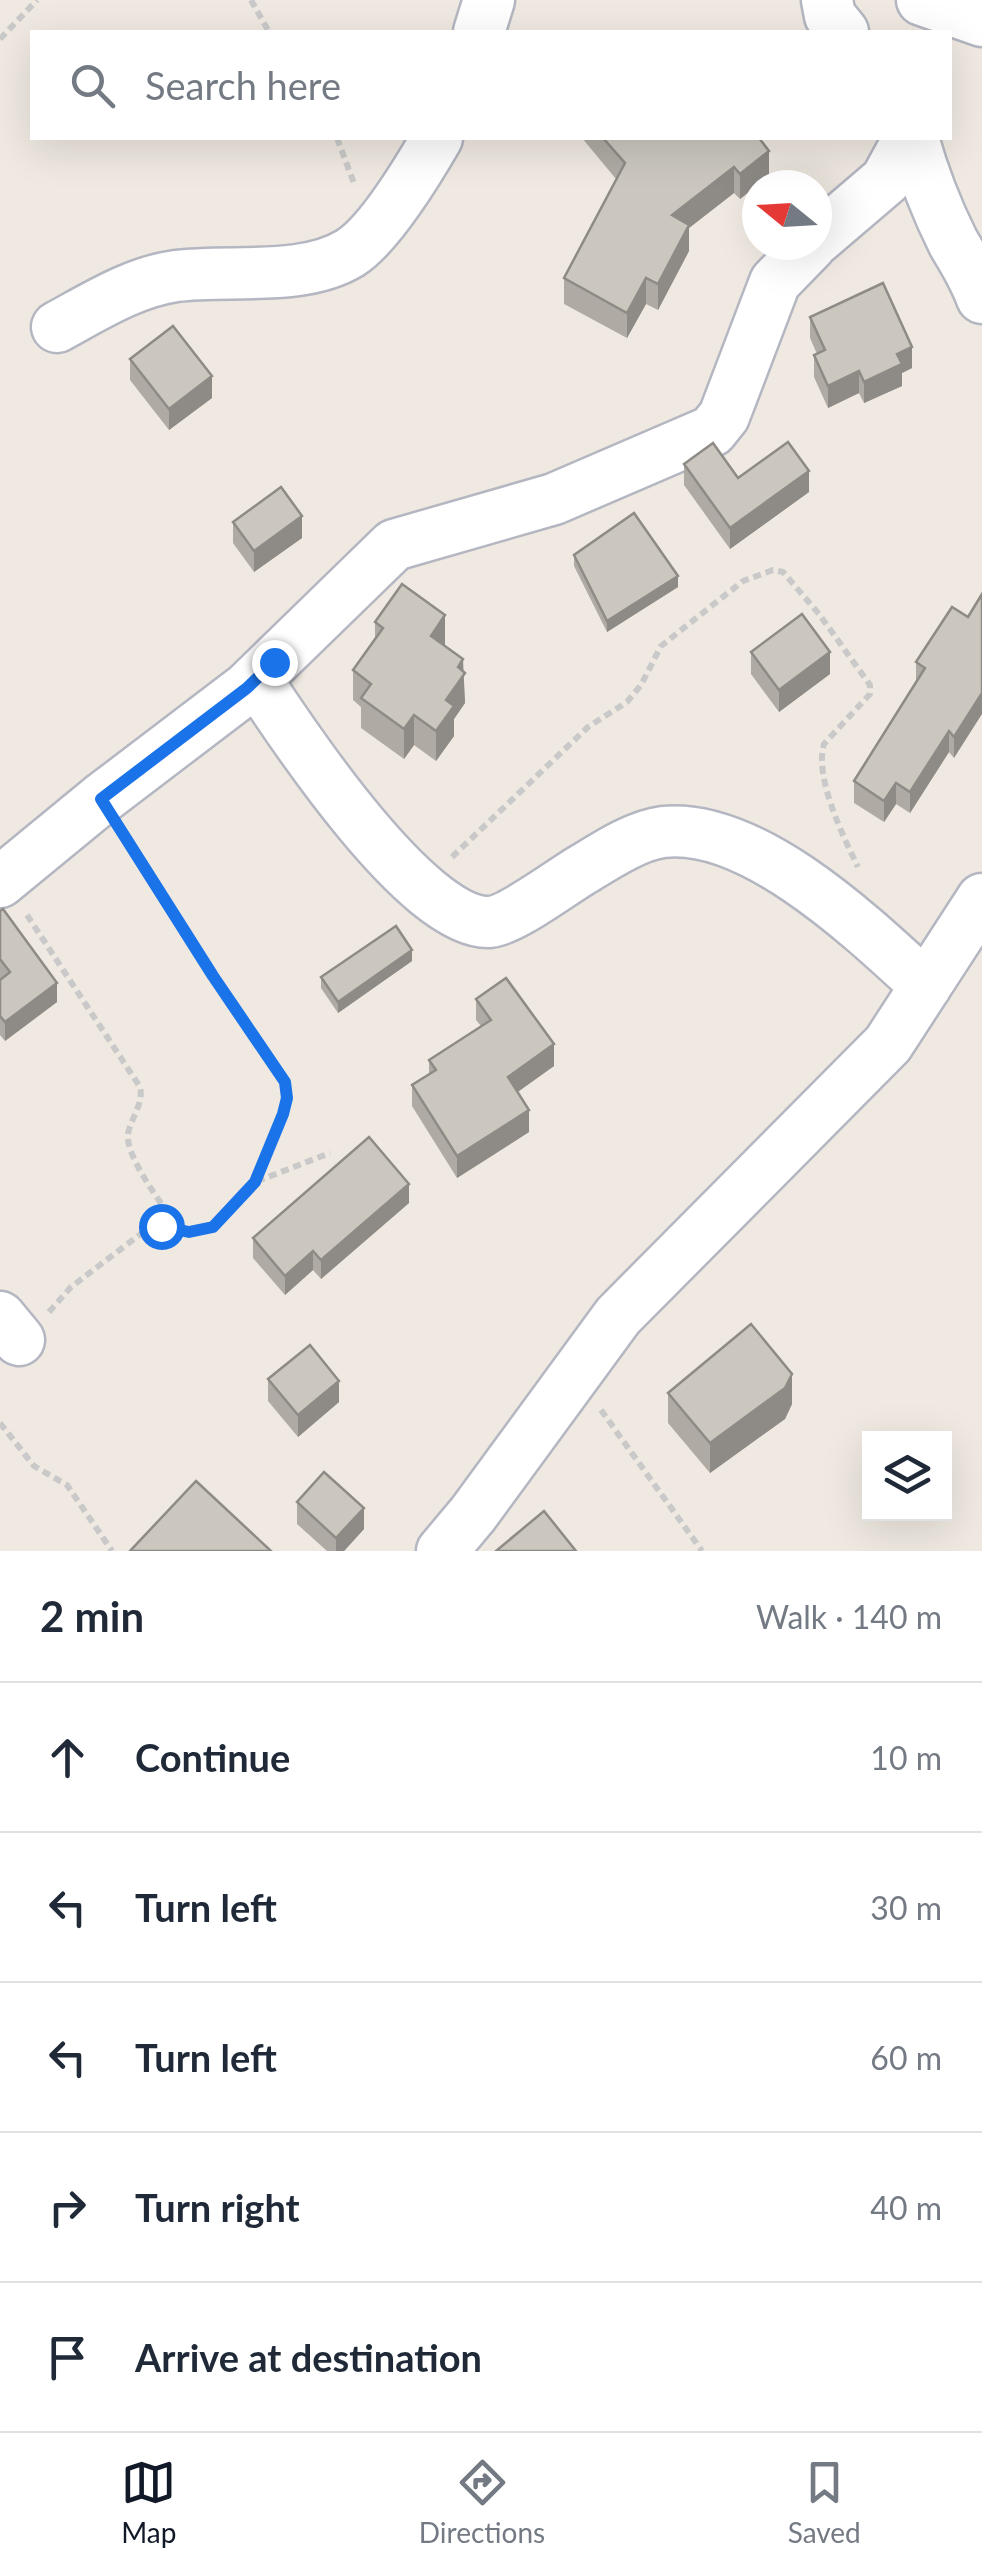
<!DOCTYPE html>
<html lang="en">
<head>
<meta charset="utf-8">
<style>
	:root { --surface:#fff; --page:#f6f6f7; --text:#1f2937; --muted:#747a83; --line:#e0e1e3; --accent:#111827 }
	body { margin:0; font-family:Lato,sans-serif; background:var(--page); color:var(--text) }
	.controls { position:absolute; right:30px; bottom:30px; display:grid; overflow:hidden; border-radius:0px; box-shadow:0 10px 40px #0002 }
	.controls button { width:90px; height:90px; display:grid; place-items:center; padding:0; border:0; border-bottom:2px solid var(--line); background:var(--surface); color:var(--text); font:50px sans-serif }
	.compass { position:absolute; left:742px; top:170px; width:90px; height:90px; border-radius:50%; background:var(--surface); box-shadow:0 10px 40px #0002; rotate:288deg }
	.stop { position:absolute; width:30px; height:30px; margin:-22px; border:8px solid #1a73e8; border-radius:50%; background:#fff }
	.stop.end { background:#1a73e8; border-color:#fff; box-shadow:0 2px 10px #0008 }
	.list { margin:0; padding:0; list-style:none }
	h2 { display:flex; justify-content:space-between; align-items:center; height:130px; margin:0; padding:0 40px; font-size:42px }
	h2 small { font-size:32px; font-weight:400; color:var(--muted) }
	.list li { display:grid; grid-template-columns:65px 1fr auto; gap:30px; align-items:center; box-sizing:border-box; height:150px; padding:0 40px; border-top:2px solid var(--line) }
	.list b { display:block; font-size:38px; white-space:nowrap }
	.list em { font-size:32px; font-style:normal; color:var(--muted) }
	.icon { flex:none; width:55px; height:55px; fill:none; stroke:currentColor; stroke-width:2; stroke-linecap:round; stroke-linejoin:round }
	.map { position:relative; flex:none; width:982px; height:1551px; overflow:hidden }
	.search { position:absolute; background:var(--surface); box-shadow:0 10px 40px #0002; left:30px; right:30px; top:30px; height:110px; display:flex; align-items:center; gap:25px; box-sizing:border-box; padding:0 35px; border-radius:0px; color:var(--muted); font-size:38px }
	.sheet { height:880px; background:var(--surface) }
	nav { display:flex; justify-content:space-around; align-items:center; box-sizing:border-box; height:140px; border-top:2px solid var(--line); background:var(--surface); font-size:28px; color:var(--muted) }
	nav a { display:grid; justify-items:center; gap:5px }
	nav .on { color:var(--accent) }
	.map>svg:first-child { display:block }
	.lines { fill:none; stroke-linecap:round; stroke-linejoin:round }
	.minor-casing { stroke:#b4b7c1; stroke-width:55 }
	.path { stroke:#c9c9c9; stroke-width:6; stroke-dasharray:8 5; stroke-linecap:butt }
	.minor { stroke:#fff; stroke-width:50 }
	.wall { fill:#afaba4 }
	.shaded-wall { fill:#8e8b86 }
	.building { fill:#cbc7bf; stroke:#8e8b86; stroke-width:2.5 }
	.route { stroke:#1a73e8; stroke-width:12 }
</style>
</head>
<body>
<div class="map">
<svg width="982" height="1551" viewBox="0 0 982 1551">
	<rect width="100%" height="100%" fill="#efe9e1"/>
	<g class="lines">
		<defs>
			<path id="minor" d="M 827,0 L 830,16 L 843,32
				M 922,0 L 982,21
				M 479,32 L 489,0
				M 913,138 C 923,174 936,208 953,242 C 965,263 973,274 982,298
				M 817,239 L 886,180 L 909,138
				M 57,327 C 94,307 133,282 176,276 C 229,269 303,282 350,253 C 380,234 419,169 437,138
				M 256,679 C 294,737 417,922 488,922 C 510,922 565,879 587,867 C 608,854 638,835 663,832 C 753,822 864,929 926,986
				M 0,882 L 101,799 L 247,688 L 394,545 L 554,499 L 712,431 L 724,416 L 775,282 L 811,245
				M 0,1317 L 19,1340
				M 442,1551 L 473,1514 L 618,1316 L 888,1044 L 982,899"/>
		</defs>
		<use href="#minor" class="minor-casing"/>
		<path class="path" d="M 251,0 L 269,32
			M 0,39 L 37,0
			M 337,138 L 355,186
			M 125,837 L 213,977 L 285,1082 C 289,1117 268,1150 255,1182
			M 452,857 L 588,727 L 627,702 L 641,685 L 661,646 L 743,581 L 773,570 L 783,572 L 819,614 L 870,685 L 870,694 L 824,744 C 814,777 843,836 858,867
			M 27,915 L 140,1087 C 144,1103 131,1118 128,1134 C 125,1157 164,1207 178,1227
			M 49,1312 L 71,1287 L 146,1230 L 161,1226 L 200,1232 L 213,1227 L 255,1182 L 330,1153
			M 601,1410 L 702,1551
			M 0,1423 L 34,1466 L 67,1485 L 112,1551"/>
		<use href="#minor" class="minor"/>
	</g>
	<path class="wall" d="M 582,138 L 759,138 L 769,176 L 740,199 L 734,193 L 689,228 L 689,251 L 658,310 L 646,304 L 627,338 L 564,304 L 564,278 L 616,179 Z
		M 810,317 L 912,368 L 902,373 L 902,386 L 864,403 L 859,393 L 828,408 L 814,377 L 814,355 L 817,354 L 810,338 Z
		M 130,359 L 212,398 L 169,430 L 130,380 Z
		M 684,464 L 738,478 L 809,492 L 730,549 L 684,485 Z
		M 233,522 L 302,538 L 254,572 L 233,543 Z
		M 574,555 L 678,587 L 607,632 L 574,566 Z
		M 968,617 L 954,758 L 949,752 L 910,813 L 896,804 L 884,822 L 854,803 L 854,781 L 916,683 L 916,662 Z
		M 375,622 L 445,646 L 463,671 L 465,703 L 454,719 L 454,736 L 436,761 L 414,745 L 404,759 L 361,728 L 361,707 L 353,700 L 353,670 L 375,639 Z
		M 751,652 L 830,674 L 779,712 L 751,674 Z
		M 0,911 L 57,1002 L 5,1041 L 0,1035 Z
		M 412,961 L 338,1013 L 321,988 L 321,977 Z
		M 476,999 L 554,1066 L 517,1092 L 529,1132 L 457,1178 L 412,1106 L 412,1085 L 429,1074 L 429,1060 L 481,1026 L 476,1020 Z
		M 409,1203 L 321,1279 L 313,1270 L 285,1295 L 253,1258 L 253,1238 Z
		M 268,1379 L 339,1402 L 298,1437 L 268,1401 Z
		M 668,1393 L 792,1404 L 785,1419 L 710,1473 L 668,1423 Z
		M 297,1502 L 364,1529 L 344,1551 L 327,1551 L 297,1524 Z"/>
	<path class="shaded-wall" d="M 769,151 L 769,176 L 740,199 L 740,174 Z
		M 734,167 L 734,193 L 689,228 L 689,251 L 658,310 L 658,284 L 672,215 Z
		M 646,278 L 646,304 L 627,338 L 627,313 Z
		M 912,347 L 912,368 L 902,373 L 902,386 L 864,403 L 864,382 L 897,354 Z
		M 859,371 L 859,393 L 828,408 L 828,386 Z
		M 212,376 L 212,398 L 169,430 L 169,409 Z
		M 809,471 L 809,492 L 730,549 L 730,528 Z
		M 302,516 L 302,538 L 254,572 L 254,551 Z
		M 678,576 L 678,587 L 607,632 L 607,621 Z
		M 445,615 L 445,646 L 431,636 Z
		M 830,652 L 830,674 L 779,712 L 779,690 Z
		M 463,659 L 465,703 L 454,719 L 454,736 L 436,761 L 436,731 L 458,667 Z
		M 982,693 L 982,714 L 954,758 L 954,737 Z
		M 414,715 L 414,745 L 404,759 L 404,729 Z
		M 949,731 L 949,752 L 910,813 L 910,792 Z
		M 896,783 L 896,804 L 884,822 L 884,801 Z
		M 412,950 L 412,961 L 338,1013 L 338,1002 Z
		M 57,983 L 57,1002 L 5,1041 L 5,1022 Z
		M 554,1044 L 554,1066 L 508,1099 L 508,1077 Z
		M 529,1110 L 529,1132 L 457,1178 L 457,1156 Z
		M 409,1184 L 409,1203 L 321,1279 L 321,1260 Z
		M 313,1251 L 313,1270 L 285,1295 L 285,1276 Z
		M 792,1374 L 792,1404 L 785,1419 L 710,1473 L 710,1443 Z
		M 339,1381 L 339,1402 L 298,1437 L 298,1415 Z
		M 364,1508 L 364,1529 L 344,1551 L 336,1551 L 336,1538 Z"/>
	<path class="building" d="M 603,138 L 759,138 L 769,151 L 740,174 L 734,167 L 672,215 L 689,225 L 658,284 L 646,278 L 627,313 L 564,278 L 625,163 Z
		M 883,283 L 912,347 L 897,354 L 902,364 L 864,382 L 859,371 L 828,386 L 814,355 L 825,350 L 810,317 Z
		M 173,326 L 212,376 L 169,409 L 130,359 Z
		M 788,442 L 809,471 L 730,528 L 684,464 L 713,443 L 738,478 Z
		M 281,487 L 302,516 L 254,551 L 233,522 Z
		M 634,513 L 678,576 L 607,621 L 574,555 Z
		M 402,584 L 445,615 L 431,636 L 463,659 L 458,667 L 465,673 L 446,700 L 454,706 L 436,731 L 414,715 L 404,729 L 361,698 L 371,684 L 353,670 L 383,628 L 375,622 Z
		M 982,594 L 982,693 L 954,737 L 949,731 L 910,792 L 896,783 L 884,801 L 854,781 L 925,668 L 916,662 L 952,607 L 968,617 Z
		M 802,614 L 830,652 L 779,690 L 751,652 Z
		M 3,909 L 57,983 L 5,1022 L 0,1016 L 0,980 L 10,972 L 0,959 L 0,911 Z
		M 396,926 L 412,950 L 338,1002 L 321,977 Z
		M 506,978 L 554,1044 L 508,1077 L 529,1110 L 457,1156 L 412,1085 L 436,1070 L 429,1060 L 491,1020 L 476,999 Z
		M 369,1137 L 409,1184 L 321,1260 L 313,1251 L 285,1276 L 253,1238 Z
		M 751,1324 L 792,1374 L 785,1388 L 710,1443 L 668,1393 Z
		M 310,1345 L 339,1381 L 298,1415 L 268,1379 Z
		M 324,1472 L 364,1508 L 336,1538 L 297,1502 Z
		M 196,1481 L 271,1551 L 130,1551 Z
		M 544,1511 L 576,1551 L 496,1551 Z"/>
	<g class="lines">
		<path class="route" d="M 161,1226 L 189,1232 L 213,1227 L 255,1182 L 283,1114 L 287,1098 L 285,1082 L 213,976 L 101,799 L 247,688 L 274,662"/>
	</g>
</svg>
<div class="controls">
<button><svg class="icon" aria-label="layers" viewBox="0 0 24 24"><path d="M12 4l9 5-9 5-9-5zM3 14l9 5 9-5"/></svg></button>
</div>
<svg class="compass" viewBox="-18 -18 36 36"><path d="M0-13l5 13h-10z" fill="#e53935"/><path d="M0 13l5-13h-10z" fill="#747a83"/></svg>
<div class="stop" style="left:161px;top:1226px"></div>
<div class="stop end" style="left:274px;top:662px"></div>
<div class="search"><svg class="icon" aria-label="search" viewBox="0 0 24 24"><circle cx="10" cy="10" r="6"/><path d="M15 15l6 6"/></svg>Search here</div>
</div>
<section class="sheet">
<h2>2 min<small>Walk · 140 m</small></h2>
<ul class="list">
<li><svg class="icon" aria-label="ahead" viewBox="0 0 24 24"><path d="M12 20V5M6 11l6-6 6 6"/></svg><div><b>Continue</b></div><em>10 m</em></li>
<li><svg class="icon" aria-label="left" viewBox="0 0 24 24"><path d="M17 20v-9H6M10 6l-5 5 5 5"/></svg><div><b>Turn left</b></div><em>30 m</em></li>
<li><svg class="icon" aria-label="left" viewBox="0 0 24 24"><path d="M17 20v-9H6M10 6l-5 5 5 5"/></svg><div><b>Turn left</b></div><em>60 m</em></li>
<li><svg class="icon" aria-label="right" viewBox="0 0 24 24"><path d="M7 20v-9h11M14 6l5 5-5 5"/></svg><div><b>Turn right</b></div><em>40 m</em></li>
<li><svg class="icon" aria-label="arrive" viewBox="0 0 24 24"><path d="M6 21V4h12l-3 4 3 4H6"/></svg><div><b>Arrive at destination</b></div></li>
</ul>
</section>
<nav>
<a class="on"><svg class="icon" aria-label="map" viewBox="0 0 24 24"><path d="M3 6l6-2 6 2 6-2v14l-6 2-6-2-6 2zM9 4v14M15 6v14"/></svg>Map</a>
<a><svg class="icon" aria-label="directions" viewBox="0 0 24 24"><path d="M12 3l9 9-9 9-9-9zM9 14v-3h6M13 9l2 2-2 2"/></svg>Directions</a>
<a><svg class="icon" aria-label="saved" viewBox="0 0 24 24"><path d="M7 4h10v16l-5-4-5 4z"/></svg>Saved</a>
</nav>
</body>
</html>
